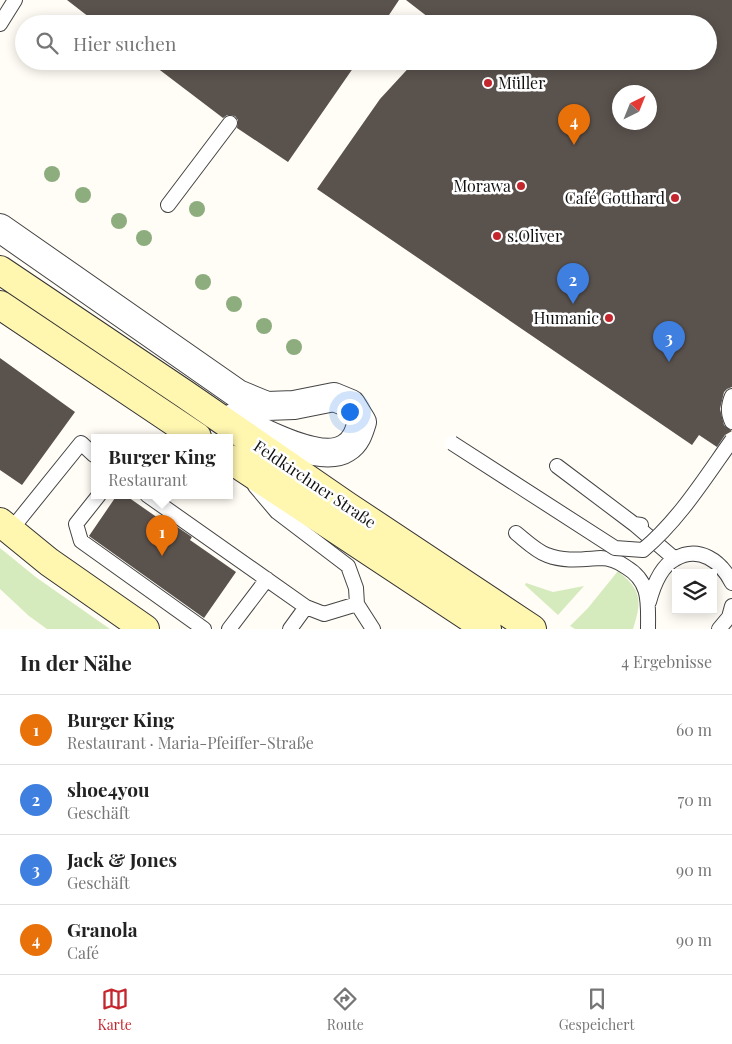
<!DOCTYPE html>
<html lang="de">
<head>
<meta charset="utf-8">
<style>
	:root { --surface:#fff; --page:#f2f2f2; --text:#222; --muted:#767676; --line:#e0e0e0; --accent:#c4262e }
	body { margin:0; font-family:"Playfair Display",serif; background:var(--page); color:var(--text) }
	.controls { position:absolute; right:15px; bottom:15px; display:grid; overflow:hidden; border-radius:0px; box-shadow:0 2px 12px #0003 }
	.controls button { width:45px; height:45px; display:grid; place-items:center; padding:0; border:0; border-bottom:1px solid var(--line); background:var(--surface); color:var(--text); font:25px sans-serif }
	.compass { position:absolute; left:612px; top:85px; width:45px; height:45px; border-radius:50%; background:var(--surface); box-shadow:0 2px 12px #0003; rotate:43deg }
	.you { position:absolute; left:349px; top:411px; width:18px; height:18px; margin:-12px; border:4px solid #fff; border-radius:50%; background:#1a73e8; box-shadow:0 0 0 8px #1a73e833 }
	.badge { display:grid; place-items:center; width:32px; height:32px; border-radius:50%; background:var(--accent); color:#fff; font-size:16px; font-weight:700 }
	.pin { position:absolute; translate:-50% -41px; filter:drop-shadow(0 1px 2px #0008) }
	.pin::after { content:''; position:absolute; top:26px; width:18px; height:15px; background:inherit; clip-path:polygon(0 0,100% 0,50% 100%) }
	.popup { position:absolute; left:91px; top:434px; width:142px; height:65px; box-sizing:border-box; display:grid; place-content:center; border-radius:0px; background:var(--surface); filter:drop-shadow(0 1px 4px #0005); font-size:16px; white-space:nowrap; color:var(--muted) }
	.popup b { font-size:19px; color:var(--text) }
	.popup::after { content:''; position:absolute; left:50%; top:100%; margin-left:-10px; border:10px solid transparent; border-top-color:var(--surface) }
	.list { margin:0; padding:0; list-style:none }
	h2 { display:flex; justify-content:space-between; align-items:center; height:65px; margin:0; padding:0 20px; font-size:21px }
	h2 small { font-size:16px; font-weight:400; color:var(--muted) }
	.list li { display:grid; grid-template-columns:32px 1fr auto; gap:15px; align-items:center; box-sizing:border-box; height:70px; padding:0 20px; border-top:1px solid var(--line) }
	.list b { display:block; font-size:19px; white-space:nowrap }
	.list p { margin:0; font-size:16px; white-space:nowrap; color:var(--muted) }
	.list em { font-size:16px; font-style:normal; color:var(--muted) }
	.icon { flex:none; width:28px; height:28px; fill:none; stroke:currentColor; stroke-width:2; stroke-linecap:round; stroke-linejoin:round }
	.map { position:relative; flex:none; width:732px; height:629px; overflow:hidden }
	.search { position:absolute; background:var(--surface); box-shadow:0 2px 12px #0003; left:15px; right:15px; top:15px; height:55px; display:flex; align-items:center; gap:12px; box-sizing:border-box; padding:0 18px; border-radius:28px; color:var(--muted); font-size:19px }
	.sheet { height:345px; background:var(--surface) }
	nav { display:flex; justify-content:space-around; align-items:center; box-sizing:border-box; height:70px; border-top:1px solid var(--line); background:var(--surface); font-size:14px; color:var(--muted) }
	nav a { display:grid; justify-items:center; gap:2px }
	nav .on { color:var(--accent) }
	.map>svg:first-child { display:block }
	.green { fill:#d5ebbd }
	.building { fill:#5a524d; fill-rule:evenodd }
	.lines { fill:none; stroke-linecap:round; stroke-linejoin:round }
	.lane-casing { stroke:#444; stroke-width:16 }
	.street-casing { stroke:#444; stroke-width:30 }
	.secondary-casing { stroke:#333; stroke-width:30 }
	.lane { stroke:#fff; stroke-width:14 }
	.street { stroke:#fff; stroke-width:28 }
	.secondary { stroke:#fff6b0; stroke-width:28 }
	.lane-bridge-casing { stroke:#444; stroke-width:16; stroke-linecap:butt }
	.lane-bridge { stroke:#fff; stroke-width:14 }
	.tree { fill:#8dad7f }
	.poi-dot { fill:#c4262e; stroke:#fff; stroke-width:2 }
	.labels { text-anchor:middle; stroke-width:5; stroke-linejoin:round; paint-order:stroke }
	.poi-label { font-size:16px; fill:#111; stroke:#fff; text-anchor:end }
	.street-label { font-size:16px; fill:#111; stroke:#fff }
</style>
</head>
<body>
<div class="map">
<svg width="732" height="629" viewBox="0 0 732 629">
	<rect width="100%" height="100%" fill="#fffdf5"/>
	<path class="green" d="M 0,548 L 37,578 L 110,629 L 47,629 L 29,616 L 0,589 Z
		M 618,571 C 642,591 642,600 633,629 L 575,629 L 570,626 L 588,608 Z
		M 526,583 L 553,592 L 584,586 L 558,615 L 525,585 Z"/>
	<path class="building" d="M 67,0 L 399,0 L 383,24 L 98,24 Z
		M 406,0 L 732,0 L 732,387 L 727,389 L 724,392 L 720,409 L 724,425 L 732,431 L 725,435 L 717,447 L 699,435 L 692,445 L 317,189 L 380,99 L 415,61 L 708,61 L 708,24 L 437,24 ZM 620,92 L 650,92 L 650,122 L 620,122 Z
		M 148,61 L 358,61 L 288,162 L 237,128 L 238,120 L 235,116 L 227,115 L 223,118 Z
		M 0,358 L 75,412 L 22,485 L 0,470 Z
		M 117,495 L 125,495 L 168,525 L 170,522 L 192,537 L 190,540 L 236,572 L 204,618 L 89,536 Z"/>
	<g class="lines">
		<defs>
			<path id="lane" d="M 0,24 L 15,0
				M 168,205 L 230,123
				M 732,396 C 728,405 728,414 732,422
				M 557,466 L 634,524 L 641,525
				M 255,486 L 277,512 L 348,566 L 356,588 L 357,604 L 373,629
				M 99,495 L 76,524 L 81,541 L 204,629
				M 147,495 L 306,607 L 324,614 L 357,604
				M 634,524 L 675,559
				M 10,531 L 81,443 L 94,455
				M 516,533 C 525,540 536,551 547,555 C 565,562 583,559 601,558 C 611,558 619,562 626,567 C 651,582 648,603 648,629
				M 649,602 C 653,587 660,567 675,559 C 699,545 721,561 732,583
				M 229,629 L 267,579
				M 290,629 L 306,607
				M 719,629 L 729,617 L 732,606"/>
			<path id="street" d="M 0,228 L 238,394 L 267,406 L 294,405 L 334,397 L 351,404 L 362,422 C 359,432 356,442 346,448 C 320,465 258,430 233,418"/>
			<path id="secondary" d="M 0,270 L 186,395 L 347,506 L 532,629
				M 0,305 L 197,437
				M 230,459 L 487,629
				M 0,522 L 49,562 L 145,629"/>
		</defs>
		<use href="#lane" class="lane-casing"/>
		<use href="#street" class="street-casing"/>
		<use href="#secondary" class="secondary-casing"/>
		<use href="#lane" class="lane"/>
		<use href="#street" class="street"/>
		<use href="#secondary" class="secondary"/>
		<defs>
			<path id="lane-bridge" d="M 452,443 L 615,548 L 643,550 C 679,520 705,478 732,440"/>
		</defs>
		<use href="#lane-bridge" class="lane-bridge-casing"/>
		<use href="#lane-bridge" class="lane-bridge"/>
	</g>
	<g class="tree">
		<circle cx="52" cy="174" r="8"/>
		<circle cx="83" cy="195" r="8"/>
		<circle cx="197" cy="209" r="8"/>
		<circle cx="119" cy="221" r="8"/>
		<circle cx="144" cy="238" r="8"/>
		<circle cx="203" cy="282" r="8"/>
		<circle cx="234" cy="304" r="8"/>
		<circle cx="264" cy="326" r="8"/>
		<circle cx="294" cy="347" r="8"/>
	</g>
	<g class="poi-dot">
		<circle cx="488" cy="83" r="5"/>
		<circle cx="521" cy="186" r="5"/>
		<circle cx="675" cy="198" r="5"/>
		<circle cx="497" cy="236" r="5"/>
		<circle cx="609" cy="318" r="5"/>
	</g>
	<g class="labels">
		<g class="poi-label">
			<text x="498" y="89" text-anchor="start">Müller</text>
			<text x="511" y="192">Morawa</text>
			<text x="665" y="204">Café Gotthard</text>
			<text x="507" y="242" text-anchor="start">s.Oliver</text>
			<text x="599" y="324">Humanic</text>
		</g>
		<g class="street-label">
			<text transform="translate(315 484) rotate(34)" y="6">Feldkirchner Straße</text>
		</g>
	</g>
</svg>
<div class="controls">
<button><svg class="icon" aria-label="layers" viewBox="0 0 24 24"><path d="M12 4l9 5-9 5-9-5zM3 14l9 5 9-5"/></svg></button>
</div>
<svg class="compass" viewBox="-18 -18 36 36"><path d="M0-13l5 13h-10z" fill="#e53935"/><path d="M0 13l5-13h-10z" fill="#767676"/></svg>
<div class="you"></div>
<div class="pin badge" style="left:162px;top:556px;background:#e8710a">1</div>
<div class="popup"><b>Burger King</b>Restaurant</div>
<div class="pin badge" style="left:573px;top:304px;background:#3f7fe0">2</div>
<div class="pin badge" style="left:669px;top:362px;background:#3f7fe0">3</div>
<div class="pin badge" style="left:574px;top:145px;background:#e8710a">4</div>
<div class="search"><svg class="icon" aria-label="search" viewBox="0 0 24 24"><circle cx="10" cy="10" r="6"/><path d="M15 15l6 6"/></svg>Hier suchen</div>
</div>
<section class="sheet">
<h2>In der Nähe<small>4 Ergebnisse</small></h2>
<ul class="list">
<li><span class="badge" style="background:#e8710a">1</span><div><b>Burger King</b><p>Restaurant · Maria-Pfeiffer-Straße</p></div><em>60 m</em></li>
<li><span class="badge" style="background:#3f7fe0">2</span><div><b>shoe4you</b><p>Geschäft</p></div><em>70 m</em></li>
<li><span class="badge" style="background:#3f7fe0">3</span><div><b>Jack &amp; Jones</b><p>Geschäft</p></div><em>90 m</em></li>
<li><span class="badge" style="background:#e8710a">4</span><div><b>Granola</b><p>Café</p></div><em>90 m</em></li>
</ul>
</section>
<nav>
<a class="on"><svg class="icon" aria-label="map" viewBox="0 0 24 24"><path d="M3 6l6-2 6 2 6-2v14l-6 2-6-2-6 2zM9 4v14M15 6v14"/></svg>Karte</a>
<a><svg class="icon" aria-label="directions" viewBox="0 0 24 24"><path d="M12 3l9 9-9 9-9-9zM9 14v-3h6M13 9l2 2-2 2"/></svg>Route</a>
<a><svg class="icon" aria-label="saved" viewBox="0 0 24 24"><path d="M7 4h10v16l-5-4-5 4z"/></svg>Gespeichert</a>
</nav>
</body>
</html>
